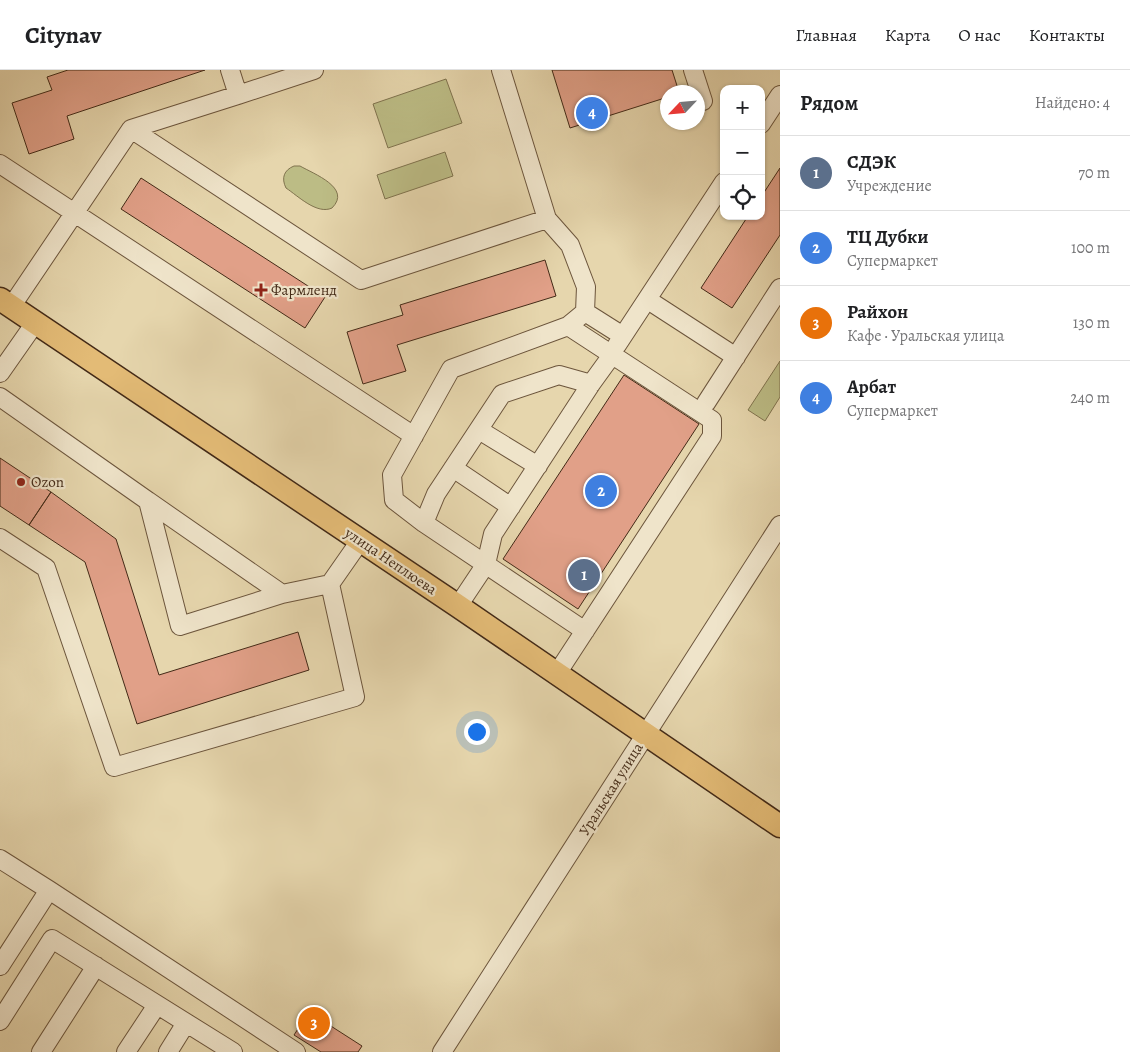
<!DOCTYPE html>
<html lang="ru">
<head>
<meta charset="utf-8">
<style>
	:root { --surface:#fff; --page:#f6f6f6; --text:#202124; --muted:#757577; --line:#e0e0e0; --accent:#8f2418 }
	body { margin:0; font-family:Alegreya,serif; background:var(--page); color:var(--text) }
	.controls { position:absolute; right:15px; top:15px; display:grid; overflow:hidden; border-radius:10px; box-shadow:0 1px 4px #0004 }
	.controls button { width:45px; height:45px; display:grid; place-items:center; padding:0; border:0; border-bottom:1px solid var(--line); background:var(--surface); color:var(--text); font:25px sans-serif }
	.compass { position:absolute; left:660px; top:15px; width:45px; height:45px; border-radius:50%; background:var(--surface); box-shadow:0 1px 4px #0004; rotate:244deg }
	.you { position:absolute; left:476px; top:661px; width:18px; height:18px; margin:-12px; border:4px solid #fff; border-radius:50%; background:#1a73e8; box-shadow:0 0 0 8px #1a73e833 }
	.badge { display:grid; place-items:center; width:32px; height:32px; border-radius:50%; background:var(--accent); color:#fff; font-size:16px; font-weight:700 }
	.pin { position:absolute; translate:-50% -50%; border:2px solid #fff; box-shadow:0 1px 5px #0006 }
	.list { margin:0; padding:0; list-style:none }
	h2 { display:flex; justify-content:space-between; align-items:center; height:65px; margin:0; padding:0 20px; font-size:21px }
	h2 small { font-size:16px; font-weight:400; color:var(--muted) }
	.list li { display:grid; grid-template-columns:32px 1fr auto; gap:15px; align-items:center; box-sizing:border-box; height:75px; padding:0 20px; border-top:1px solid var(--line) }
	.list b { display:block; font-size:19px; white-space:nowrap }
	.list p { margin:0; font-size:16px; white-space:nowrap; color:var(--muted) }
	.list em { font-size:16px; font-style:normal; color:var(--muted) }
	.icon { flex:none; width:28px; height:28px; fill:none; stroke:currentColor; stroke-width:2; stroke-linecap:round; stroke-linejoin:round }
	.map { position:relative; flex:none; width:780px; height:982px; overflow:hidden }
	header { display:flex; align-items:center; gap:30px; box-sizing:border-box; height:70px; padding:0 25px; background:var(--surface); border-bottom:1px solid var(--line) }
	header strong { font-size:24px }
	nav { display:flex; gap:28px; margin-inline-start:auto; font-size:18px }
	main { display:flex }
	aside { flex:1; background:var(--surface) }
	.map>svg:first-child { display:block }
	.green { fill:#bcbc85; stroke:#80734e }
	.building { fill:#e1a088; stroke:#432a17 }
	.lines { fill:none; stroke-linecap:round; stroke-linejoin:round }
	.minor-casing { stroke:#6c553c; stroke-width:20 }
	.major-casing { stroke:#432a17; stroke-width:25 }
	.minor { stroke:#efe4ca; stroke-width:18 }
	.major { stroke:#e3bb76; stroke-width:22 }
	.poi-dot { fill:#8f2418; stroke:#efe4ca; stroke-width:2 }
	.labels { text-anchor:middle; stroke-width:4.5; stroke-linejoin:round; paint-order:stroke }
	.poi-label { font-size:15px; fill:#432a17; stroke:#efe4ca; text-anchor:start }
	.street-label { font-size:15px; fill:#432a17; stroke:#efe4ca }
</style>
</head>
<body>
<header>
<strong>Citynav</strong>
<nav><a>Главная</a><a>Карта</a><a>О нас</a><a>Контакты</a></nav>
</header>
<main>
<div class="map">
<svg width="780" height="982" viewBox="0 0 780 982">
	<rect width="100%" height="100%" fill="#e6d6ad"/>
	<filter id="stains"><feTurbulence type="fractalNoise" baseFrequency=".004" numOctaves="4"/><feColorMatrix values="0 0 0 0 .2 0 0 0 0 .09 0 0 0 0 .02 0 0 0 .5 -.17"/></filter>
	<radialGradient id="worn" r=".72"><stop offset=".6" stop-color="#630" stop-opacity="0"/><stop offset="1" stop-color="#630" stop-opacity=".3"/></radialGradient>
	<path class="green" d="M 446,9 L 462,53 L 388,78 L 373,34 Z
		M 445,82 L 453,106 L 385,129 L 377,105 Z
		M 294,96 L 300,96 C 314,104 352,118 332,138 C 317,145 298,126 286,118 C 281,108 284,100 294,96 Z
		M 780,291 L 780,327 L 765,351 L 748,340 Z"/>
	<path class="building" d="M 68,0 L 205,0 L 67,46 L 74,69 L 29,84 L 12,33 L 52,20 L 47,7 Z
		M 552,0 L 672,0 L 679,22 L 668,22 L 668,27 L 570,58 Z
		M 780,98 L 780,165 L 732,238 L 701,218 L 748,146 L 761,146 L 761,127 Z
		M 141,108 L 325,227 L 305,258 L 121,139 Z
		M 545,190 L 556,226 L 397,275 L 406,301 L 363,314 L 347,262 L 403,245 L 400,235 Z
		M 624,305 L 699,354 L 578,539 L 503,489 Z
		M 0,388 L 51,422 L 29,455 L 0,436 Z
		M 51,422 L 116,469 L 159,605 L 298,562 L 309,600 L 137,654 L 85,492 L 29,455 Z
		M 309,942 L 362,976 L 358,982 L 321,982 L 294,965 Z"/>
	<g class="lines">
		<defs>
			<path id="minor" d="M 501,0 L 547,149
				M 693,0 L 703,31
				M 238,25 L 314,0
				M 761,54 L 780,25
				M 131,59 L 361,210 L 547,149 L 570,175 L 586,217 L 585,242 L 568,256 L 451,299 L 392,405 L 394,430 L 424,453 L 585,561
				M 0,94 L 414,366
				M 648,230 L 736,287
				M 11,237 L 131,59 L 238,25 L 230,0
				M 585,242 L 623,266
				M 617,275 L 724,112
				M 0,303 L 35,253
				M 0,327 L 148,431 L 180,556 L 282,524 L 330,514 L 360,471
				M 706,333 L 780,218
				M 479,360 L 538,396
				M 453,398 L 511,437
				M 148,431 L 282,524
				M 424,453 L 436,424 L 502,324 L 559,305 L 591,314
				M 0,468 L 46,498 L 114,697 L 355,627 L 330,514
				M 458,536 L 486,494 L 493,464 L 591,314 L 612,285
				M 556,605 L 712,366 L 712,350 L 568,256
				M 0,789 L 49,820 L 296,982
				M 0,896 L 49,820
				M 0,951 L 52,869 L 233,982
				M 41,982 L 96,896
				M 126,982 L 157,935
				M 168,982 L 186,953
				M 442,982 L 780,455"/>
			<path id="major" d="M 0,229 L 458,536 L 780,756"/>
		</defs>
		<use href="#minor" class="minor-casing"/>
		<use href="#major" class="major-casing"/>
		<use href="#minor" class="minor"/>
		<use href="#major" class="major"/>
	</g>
	<g class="poi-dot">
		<path d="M258.5 212.5h5v5h5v5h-5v5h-5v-5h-5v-5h5z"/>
		<circle cx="21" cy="412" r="5"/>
	</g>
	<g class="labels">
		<g class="poi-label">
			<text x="271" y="225">Фармленд</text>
			<text x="31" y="417">Ozon</text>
		</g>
		<g class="street-label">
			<text transform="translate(391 491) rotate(34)" y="5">улица Неплюева</text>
			<text transform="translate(611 719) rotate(-58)" y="5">Уральская улица</text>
		</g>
	</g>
	<rect width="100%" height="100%" filter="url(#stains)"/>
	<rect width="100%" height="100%" fill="url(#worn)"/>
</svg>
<div class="controls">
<button>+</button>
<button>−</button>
<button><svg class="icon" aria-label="locate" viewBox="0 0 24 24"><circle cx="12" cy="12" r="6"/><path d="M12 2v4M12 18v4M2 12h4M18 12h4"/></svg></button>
</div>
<svg class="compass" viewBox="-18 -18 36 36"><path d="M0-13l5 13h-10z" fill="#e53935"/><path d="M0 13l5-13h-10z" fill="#757577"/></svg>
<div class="you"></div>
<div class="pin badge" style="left:584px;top:505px;background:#5c6f8a">1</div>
<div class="pin badge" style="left:601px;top:421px;background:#3f7fe0">2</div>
<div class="pin badge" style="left:314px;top:953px;background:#e8710a">3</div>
<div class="pin badge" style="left:592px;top:43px;background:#3f7fe0">4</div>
</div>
<aside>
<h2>Рядом<small>Найдено: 4</small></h2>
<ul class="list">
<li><span class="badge" style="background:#5c6f8a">1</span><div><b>СДЭК</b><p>Учреждение</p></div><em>70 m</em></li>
<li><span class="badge" style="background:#3f7fe0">2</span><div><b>ТЦ Дубки</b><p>Супермаркет</p></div><em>100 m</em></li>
<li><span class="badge" style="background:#e8710a">3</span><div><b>Райхон</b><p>Кафе · Уральская улица</p></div><em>130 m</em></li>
<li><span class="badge" style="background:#3f7fe0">4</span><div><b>Арбат</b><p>Супермаркет</p></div><em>240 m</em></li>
</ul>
</aside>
</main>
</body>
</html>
